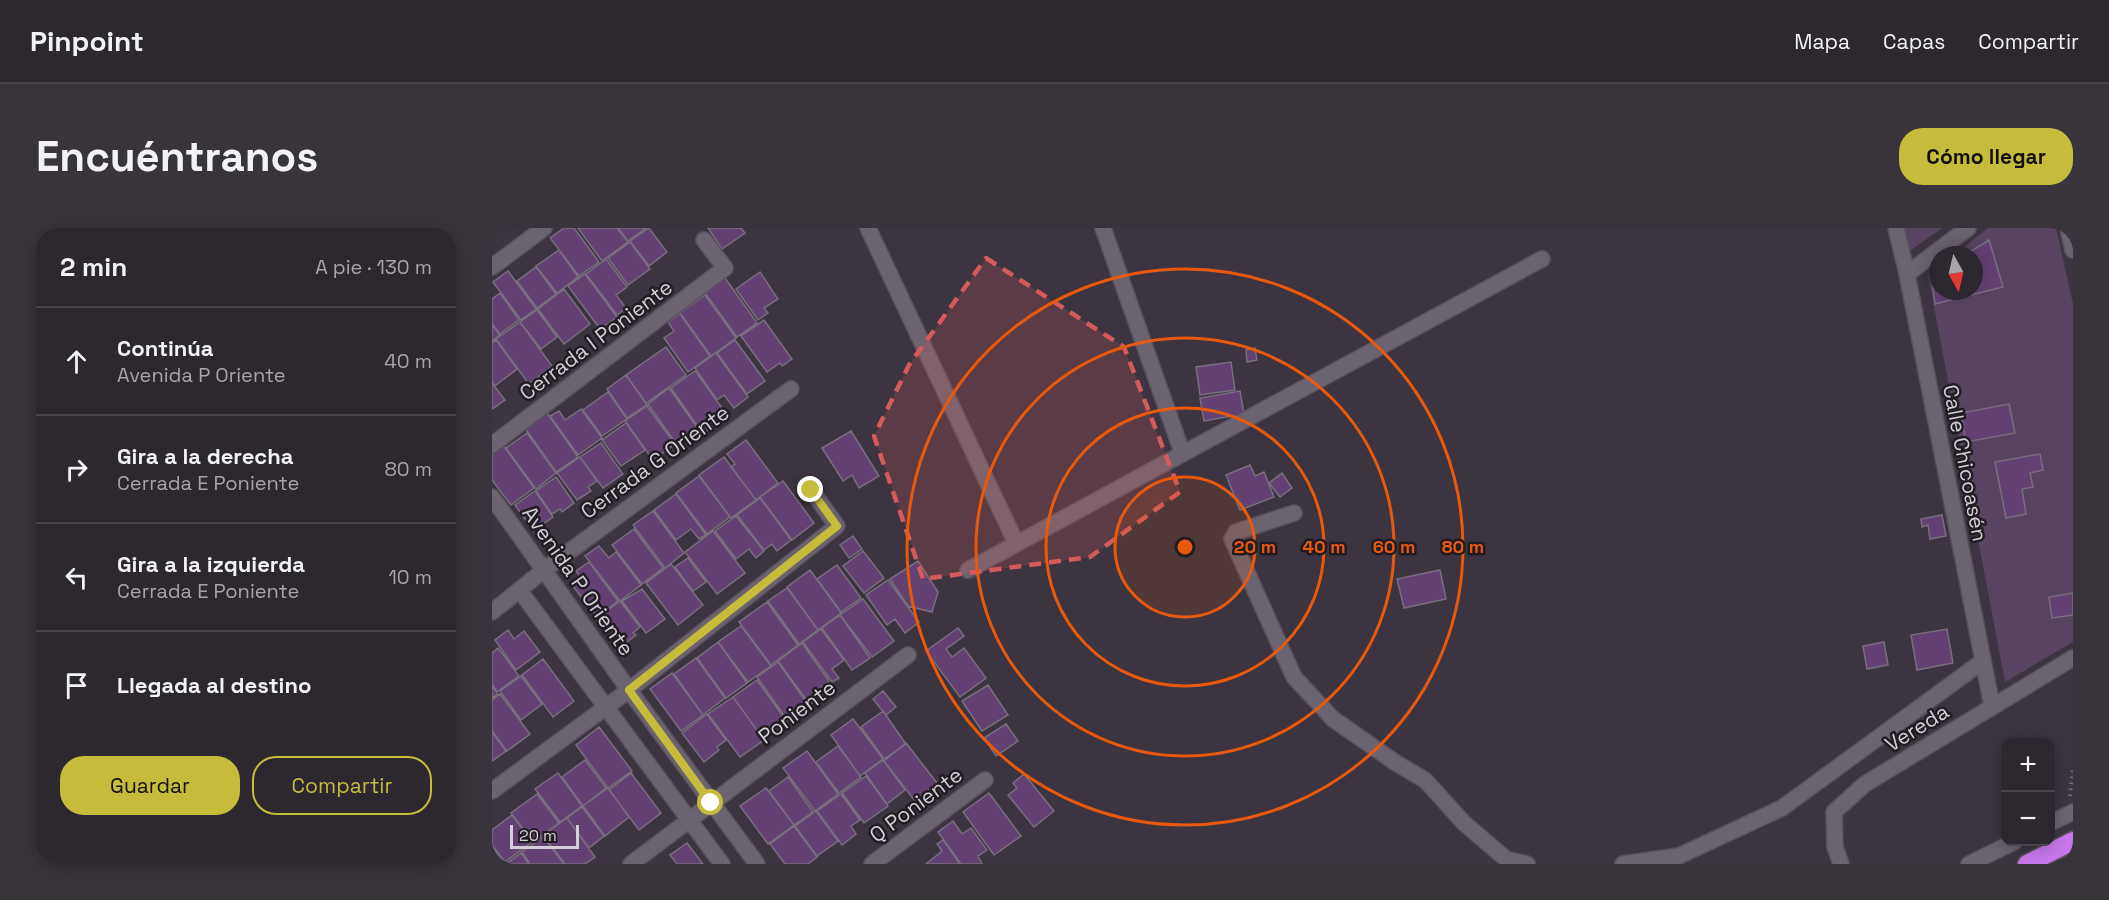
<!DOCTYPE html>
<html lang="es">
<head>
<meta charset="utf-8">
<style>
	:root { --surface:#2d2730; --page:#39333c; --text:#f1f3f6; --muted:#a7a5ab; --line:#48444c; --accent:#c6bc3c }
	body { margin:0; font-family:"Space Grotesk",sans-serif; background:var(--page); color:var(--text) }
	.controls { position:absolute; right:18px; bottom:18px; display:grid; overflow:hidden; border-radius:12px; box-shadow:0 3px 15px #0003 }
	.controls button { width:54px; height:54px; display:grid; place-items:center; padding:0; border:0; border-bottom:2px solid var(--line); background:var(--surface); color:var(--text); font:30px sans-serif }
	.compass { position:absolute; left:1437px; top:18px; width:54px; height:54px; border-radius:50%; background:var(--surface); box-shadow:0 3px 15px #0003; rotate:172deg }
	.scale { position:absolute; left:18px; bottom:15px; width:69px; box-sizing:border-box; padding-left:6px; border:3px solid #d4cfd7; border-top:0; font-size:16px; line-height:21px; white-space:nowrap; color:#d4cfd7; -webkit-text-stroke:4px #211d22; paint-order:stroke }
	.stop { position:absolute; width:18px; height:18px; margin:-14px; border:4px solid #c6bc3c; border-radius:50%; background:#fff }
	.stop.end { background:#c6bc3c; border-color:#fff; box-shadow:0 2px 6px #0008 }
	.list { margin:0; padding:0; list-style:none }
	h2 { display:flex; justify-content:space-between; align-items:center; height:78px; margin:0; padding:0 24px; font-size:26px }
	h2 small { font-size:20px; font-weight:400; color:var(--muted) }
	.list li { display:grid; grid-template-columns:39px 1fr auto; gap:18px; align-items:center; box-sizing:border-box; height:108px; padding:0 24px; border-top:2px solid var(--line) }
	.list b { display:block; font-size:22px; white-space:nowrap }
	.list p { margin:0; font-size:20px; white-space:nowrap; color:var(--muted) }
	.list em { font-size:20px; font-style:normal; color:var(--muted) }
	.actions { display:flex; gap:12px; padding:18px 24px }
	.actions a { flex:1; padding:14px 0; border:2px solid var(--accent); border-radius:24px; text-align:center; font-size:21px; color:var(--accent) }
	.actions .main { background:var(--accent); color:#111 }
	.icon { flex:none; width:33px; height:33px; fill:none; stroke:currentColor; stroke-width:2; stroke-linecap:round; stroke-linejoin:round }
	.map { position:relative; flex:none; width:1581px; height:636px; overflow:hidden; border-radius:24px }
	header { display:flex; align-items:center; gap:36px; box-sizing:border-box; height:84px; padding:0 30px; background:var(--surface); border-bottom:2px solid var(--line) }
	header strong { font-size:28px }
	nav { display:flex; gap:33px; margin-inline-start:auto; font-size:21px }
	.intro { display:flex; align-items:center; justify-content:space-between; box-sizing:border-box; height:144px; padding:0 36px }
	h1 { margin:0; font-size:42px }
	.button { padding:15px 27px; border-radius:24px; background:var(--accent); color:#111; font-size:21px; font-weight:700 }
	main { display:flex; gap:36px; padding:0 36px }
	aside { flex:1; background:var(--surface); border-radius:24px; box-shadow:0 3px 15px #0003 }
	.map>svg:first-child { display:block }
	.green { fill:#584461 }
	.building { fill:#634172; stroke:#786f7d; stroke-width:1.5 }
	.lines { fill:none; stroke-linecap:round; stroke-linejoin:round }
	.minor-casing { stroke:#58515b; stroke-width:18 }
	.highway-casing { stroke:#58515b; stroke-width:21 }
	.path { stroke:#736c77; stroke-width:4; stroke-dasharray:1.5 4.5; stroke-linecap:butt }
	.minor { stroke:#6c6370; stroke-width:15 }
	.highway { stroke:#c777ea; stroke-width:18 }
	.route { stroke:#c6bc3c; stroke-width:8 }
	.marked { fill:#d55a5c; fill-opacity:0.2; stroke:#d55a5c; stroke-width:4.5; stroke-dasharray:12 8; stroke-linejoin:round }
	.ring { fill:none; stroke:#e8590c; stroke-width:3 }
	.labels { text-anchor:middle; stroke-width:5; stroke-linejoin:round; paint-order:stroke }
	.street-label { font-size:21px; fill:#d4cfd7; stroke:#211d22 }
	.centre { fill:#e8590c; stroke:#211d22; stroke-width:3 }
	.ring-label { font-size:18px; text-anchor:middle; font-weight:bold; fill:#e8590c; stroke:#211d22; stroke-width:5; stroke-linejoin:round; paint-order:stroke }
</style>
</head>
<body>
<header>
<strong>Pinpoint</strong>
<nav><a>Mapa</a><a>Capas</a><a>Compartir</a></nav>
</header>
<div class="intro"><h1>Encuéntranos</h1><a class="button">Cómo llegar</a></div>
<main>
<aside>
<h2>2 min<small>A pie · 130 m</small></h2>
<ul class="list">
<li><svg class="icon" aria-label="ahead" viewBox="0 0 24 24"><path d="M12 20V5M6 11l6-6 6 6"/></svg><div><b>Continúa</b><p>Avenida P Oriente</p></div><em>40 m</em></li>
<li><svg class="icon" aria-label="right" viewBox="0 0 24 24"><path d="M7 20v-9h11M14 6l5 5-5 5"/></svg><div><b>Gira a la derecha</b><p>Cerrada E Poniente</p></div><em>80 m</em></li>
<li><svg class="icon" aria-label="left" viewBox="0 0 24 24"><path d="M17 20v-9H6M10 6l-5 5 5 5"/></svg><div><b>Gira a la izquierda</b><p>Cerrada E Poniente</p></div><em>10 m</em></li>
<li><svg class="icon" aria-label="arrive" viewBox="0 0 24 24"><path d="M6 21V4h12l-3 4 3 4H6"/></svg><div><b>Llegada al destino</b></div></li>
</ul>
<div class="actions"><a class="main">Guardar</a><a>Compartir</a></div>
</aside>
<div class="map">
<svg width="1581" height="636" viewBox="0 0 1581 636">
	<rect width="100%" height="100%" fill="#3c3440"/>
	<path class="green" d="M 1407,0 L 1450,0 L 1412,27 Z
		M 1496,0 L 1564,0 L 1581,76 L 1581,414 L 1513,454 L 1436,47 L 1446,39 L 1446,63 L 1482,63 L 1482,27 L 1462,27 Z"/>
	<path class="building" d="M 72,0 L 82,0 L 107,34 L 87,48 L 58,10 Z
		M 86,0 L 125,0 L 136,14 L 110,33 Z
		M 126,0 L 154,0 L 136,13 Z
		M 157,0 L 175,24 L 157,38 L 138,13 Z
		M 216,0 L 249,0 L 253,5 L 230,21 Z
		M 1497,12 L 1511,59 L 1443,76 L 1440,52 L 1446,49 L 1446,63 L 1482,63 L 1482,27 L 1473,27 Z
		M 138,14 L 158,41 L 136,57 L 116,30 Z
		M 67,22 L 86,49 L 65,65 L 44,38 Z
		M 114,31 L 135,59 L 124,67 L 134,80 L 125,87 L 94,46 Z
		M 44,39 L 64,66 L 45,80 L 25,53 Z
		M 16,43 L 44,81 L 29,92 L 1,54 Z
		M 268,44 L 286,71 L 272,80 L 276,85 L 266,92 L 244,61 Z
		M 93,46 L 125,89 L 108,101 L 76,58 Z
		M 233,50 L 265,95 L 245,109 L 213,65 Z
		M 72,61 L 98,96 L 72,116 L 46,81 Z
		M 8,65 L 27,92 L 8,106 L 0,96 L 0,71 Z
		M 213,67 L 244,110 L 219,128 L 188,85 Z
		M 45,82 L 65,109 L 49,121 L 28,94 Z
		M 188,86 L 218,128 L 196,144 L 172,110 L 182,103 L 176,94 Z
		M 272,92 L 300,131 L 290,138 L 288,135 L 275,144 L 249,108 Z
		M 28,94 L 60,138 L 37,156 L 4,111 Z
		M 0,97 L 8,107 L 0,113 Z
		M 4,112 L 25,141 L 3,158 L 0,154 L 0,115 Z
		M 243,112 L 273,153 L 255,166 L 225,125 Z
		M 174,119 L 194,147 L 154,175 L 134,147 Z
		M 763,120 L 765,132 L 755,134 L 754,122 Z
		M 224,125 L 256,169 L 242,180 L 232,167 L 225,172 L 203,140 Z
		M 739,134 L 743,162 L 708,167 L 704,139 Z
		M 203,143 L 236,188 L 211,206 L 179,160 Z
		M 134,147 L 155,177 L 135,190 L 115,161 Z
		M 0,155 L 13,172 L 0,181 Z
		M 177,160 L 209,205 L 200,212 L 197,208 L 185,217 L 156,176 Z
		M 748,163 L 752,186 L 712,193 L 708,170 Z
		M 116,164 L 135,191 L 110,208 L 91,182 Z
		M 1517,176 L 1523,205 L 1474,214 L 1469,185 Z
		M 155,178 L 183,216 L 161,232 L 133,193 Z
		M 89,181 L 110,210 L 86,227 L 58,188 L 67,183 L 73,192 Z
		M 55,185 L 86,229 L 64,244 L 33,200 Z
		M 134,195 L 153,222 L 129,238 L 110,212 Z
		M 359,203 L 387,248 L 367,260 L 360,247 L 351,253 L 330,220 Z
		M 35,205 L 64,245 L 44,261 L 14,220 Z
		M 254,212 L 286,255 L 264,272 L 239,239 L 243,236 L 235,226 Z
		M 109,215 L 131,246 L 111,260 L 88,229 Z
		M 11,217 L 42,260 L 19,277 L 0,252 L 0,225 Z
		M 1548,226 L 1551,242 L 1538,245 L 1541,259 L 1530,261 L 1534,286 L 1514,290 L 1503,234 Z
		M 88,229 L 105,253 L 96,259 L 99,263 L 85,272 L 65,245 Z
		M 232,229 L 264,272 L 239,290 L 207,247 Z
		M 758,237 L 763,248 L 772,244 L 782,269 L 748,282 L 734,247 Z
		M 790,245 L 800,260 L 788,269 L 777,255 Z
		M 207,248 L 238,289 L 215,306 L 184,265 Z
		M 64,249 L 82,275 L 70,284 L 68,281 L 60,286 L 44,263 Z
		M 291,253 L 322,295 L 300,312 L 268,269 Z
		M 43,263 L 61,289 L 41,303 L 23,277 Z
		M 184,266 L 214,307 L 207,311 L 199,301 L 184,312 L 162,282 Z
		M 268,270 L 299,312 L 285,323 L 280,316 L 272,322 L 245,287 Z
		M 161,283 L 192,325 L 173,340 L 141,297 Z
		M 1450,287 L 1454,308 L 1438,311 L 1436,297 L 1430,299 L 1429,291 Z
		M 244,288 L 272,323 L 264,330 L 257,321 L 244,331 L 223,303 Z
		M 142,301 L 171,340 L 150,356 L 120,317 Z
		M 221,303 L 253,345 L 225,366 L 193,324 Z
		M 361,308 L 370,321 L 357,330 L 348,317 Z
		M 107,318 L 117,330 L 124,324 L 149,357 L 128,373 L 93,328 Z
		M 371,323 L 392,350 L 372,365 L 351,338 Z
		M 196,330 L 214,354 L 201,363 L 183,339 Z
		M 426,333 L 446,364 L 440,384 L 416,378 L 398,351 Z
		M 97,334 L 126,373 L 105,389 L 80,357 L 89,350 L 84,343 Z
		M 179,336 L 211,377 L 186,397 L 154,355 Z
		M 345,337 L 369,370 L 349,384 L 325,351 Z
		M 318,342 L 349,385 L 326,402 L 295,359 Z
		M 948,342 L 954,371 L 912,380 L 905,351 Z
		M 396,352 L 427,394 L 413,405 L 403,391 L 395,397 L 374,367 Z
		M 295,360 L 326,402 L 307,416 L 276,373 Z
		M 150,361 L 173,391 L 154,405 L 130,373 Z
		M 1581,365 L 1581,387 L 1560,390 L 1557,369 Z
		M 371,371 L 402,413 L 380,429 L 348,387 Z
		M 128,373 L 148,399 L 141,405 L 144,407 L 131,417 L 114,394 L 110,398 L 104,391 Z
		M 275,374 L 306,417 L 279,437 L 247,394 Z
		M 348,387 L 378,430 L 360,442 L 330,400 Z
		M 249,398 L 279,438 L 256,454 L 226,414 Z
		M 466,400 L 472,408 L 454,421 L 460,429 L 472,420 L 494,450 L 468,469 L 434,423 Z
		M 329,401 L 352,432 L 340,441 L 347,450 L 340,454 L 311,414 Z
		M 1455,401 L 1461,435 L 1425,442 L 1419,407 Z
		M 16,402 L 22,411 L 32,403 L 48,424 L 24,442 L 3,412 Z
		M 226,414 L 255,455 L 234,470 L 205,430 Z
		M 1392,414 L 1396,437 L 1375,441 L 1371,418 Z
		M 310,415 L 337,453 L 327,461 L 331,467 L 318,477 L 286,433 Z
		M 6,420 L 27,448 L 5,464 L 0,456 L 0,425 Z
		M 204,430 L 233,470 L 211,487 L 182,446 Z
		M 51,431 L 82,473 L 61,489 L 30,447 Z
		M 286,434 L 317,478 L 296,493 L 265,449 Z
		M 180,445 L 211,487 L 189,503 L 158,461 Z
		M 29,448 L 50,476 L 29,492 L 8,463 Z
		M 265,452 L 293,491 L 269,508 L 241,469 Z
		M 496,457 L 516,487 L 490,503 L 470,473 Z
		M 0,458 L 6,466 L 0,470 Z
		M 391,463 L 404,479 L 394,487 L 381,471 Z
		M 8,466 L 38,506 L 15,523 L 0,503 L 0,472 Z
		M 241,469 L 272,512 L 248,529 L 216,486 Z
		M 391,483 L 414,516 L 392,531 L 369,499 Z
		M 215,486 L 234,512 L 225,519 L 227,522 L 212,534 L 190,505 Z
		M 361,491 L 391,531 L 368,548 L 339,507 Z
		M 514,496 L 526,513 L 504,528 L 492,510 Z
		M 107,499 L 140,543 L 116,560 L 84,517 Z
		M 0,504 L 14,523 L 0,533 Z
		M 414,515 L 445,555 L 423,573 L 392,533 Z
		M 346,518 L 369,549 L 347,565 L 324,534 Z
		M 315,523 L 346,566 L 323,583 L 291,540 Z
		M 93,532 L 114,560 L 91,578 L 70,549 Z
		M 391,532 L 413,562 L 395,576 L 373,545 Z
		M 66,545 L 90,578 L 68,594 L 43,561 Z
		M 139,545 L 169,585 L 147,602 L 117,562 Z
		M 532,546 L 562,583 L 542,599 L 516,567 L 525,560 L 521,555 Z
		M 374,548 L 396,578 L 372,595 L 350,565 Z
		M 296,549 L 321,584 L 302,597 L 277,563 Z
		M 116,560 L 137,589 L 113,608 L 91,578 Z
		M 274,560 L 302,597 L 276,616 L 248,578 Z
		M 497,565 L 529,608 L 502,627 L 471,584 Z
		M 45,566 L 67,595 L 41,614 L 19,585 Z
		M 349,566 L 368,592 L 359,598 L 364,606 L 350,617 L 325,583 Z
		M 90,579 L 112,608 L 97,620 L 75,590 Z
		M 324,583 L 346,613 L 325,628 L 303,598 Z
		M 20,587 L 40,614 L 13,634 L 0,617 L 0,602 Z
		M 75,590 L 103,629 L 93,636 L 73,636 L 51,607 Z
		M 461,593 L 470,606 L 479,600 L 495,622 L 486,628 L 490,636 L 469,636 L 446,604 Z
		M 302,598 L 325,629 L 316,636 L 293,636 L 278,616 Z
		M 51,609 L 72,636 L 38,636 L 30,624 Z
		M 451,612 L 468,636 L 434,636 L 450,623 L 445,616 Z
		M 195,615 L 211,636 L 185,636 L 178,627 Z
		M 0,618 L 13,636 L 0,636 Z
		M 29,625 L 37,636 L 14,636 Z"/>
	<g class="lines">
		<defs>
			<path id="minor" d="M 376,0 L 524,315
				M 611,0 L 690,224
				M 1404,0 L 1415,46 L 1500,478
				M 1576,0 L 1581,22
				M 0,39 L 52,0
				M 1415,46 L 1476,0
				M 0,217 L 233,40 L 212,12
				M 0,269 L 137,462 L 265,636
				M 802,285 L 744,304 L 740,311 L 802,449 L 841,491 L 904,535 L 933,552 L 972,595 L 1014,631 L 1035,636
				M 476,342 L 1050,31
				M 28,363 L 230,636
				M 0,384 L 52,342 L 299,161
				M 0,563 L 137,462 L 345,298 L 319,262
				M 1558,595 L 1581,584
				M 139,636 L 416,427
				M 380,636 L 493,552
				M 1131,636 L 1187,628 L 1290,580 L 1491,433
				M 1349,636 L 1343,619 L 1342,584 L 1373,556 L 1581,430
				M 1477,636 L 1522,614"/>
			<path id="highway" d="M 1535,636 L 1581,613"/>
		</defs>
		<use href="#minor" class="minor-casing"/>
		<use href="#highway" class="highway-casing"/>
		<path class="path" d="M 1578,568 L 1581,539"/>
		<use href="#minor" class="minor"/>
		<use href="#highway" class="highway"/>
	</g>
	<g class="lines">
		<path class="route" d="M 219,575 L 137,462 L 345,298 L 319,262"/>
	</g>
	<path class="marked" d="M 494,30 L 632,119 L 688,264 L 598,329 L 431,351 L 382,208 L 417,137 Z"/>
	<circle cx="693" cy="319" r="70" fill="#e8590c" fill-opacity=".12"/>
	<g class="ring">
		<circle cx="693" cy="319" r="70"/>
		<circle cx="693" cy="319" r="139"/>
		<circle cx="693" cy="319" r="209"/>
		<circle cx="693" cy="319" r="278"/>
	</g>
	<g class="labels">
		<g class="street-label">
			<text transform="translate(104 112) rotate(-37)" y="7">Cerrada I Poniente</text>
			<text transform="translate(163 234) rotate(-36)" y="7">Cerrada G Oriente</text>
			<text transform="translate(1473 235) rotate(79)" y="7">Calle Chicoasén</text>
			<text transform="translate(86 353) rotate(55)" y="7">Avenida P Oriente</text>
			<text transform="translate(305 484) rotate(-37)" y="7">Poniente</text>
			<text transform="translate(1425 500) rotate(-32)" y="7">Vereda</text>
			<text transform="translate(424 577) rotate(-37)" y="7">Q Poniente</text>
		</g>
	</g>
	<circle cx="693" cy="319" r="9" class="centre"/>
	<g class="ring-label">
		<text x="763" y="325">20 m</text>
		<text x="832" y="325">40 m</text>
		<text x="902" y="325">60 m</text>
		<text x="971" y="325">80 m</text>
	</g>
</svg>
<div class="controls">
<button>+</button>
<button>−</button>
</div>
<svg class="compass" viewBox="-18 -18 36 36"><path d="M0-13l5 13h-10z" fill="#e53935"/><path d="M0 13l5-13h-10z" fill="#a7a5ab"/></svg>
<div class="scale">20 m</div>
<div class="stop" style="left:219px;top:575px"></div>
<div class="stop end" style="left:319px;top:262px"></div>
</div>
</main>
</body>
</html>
